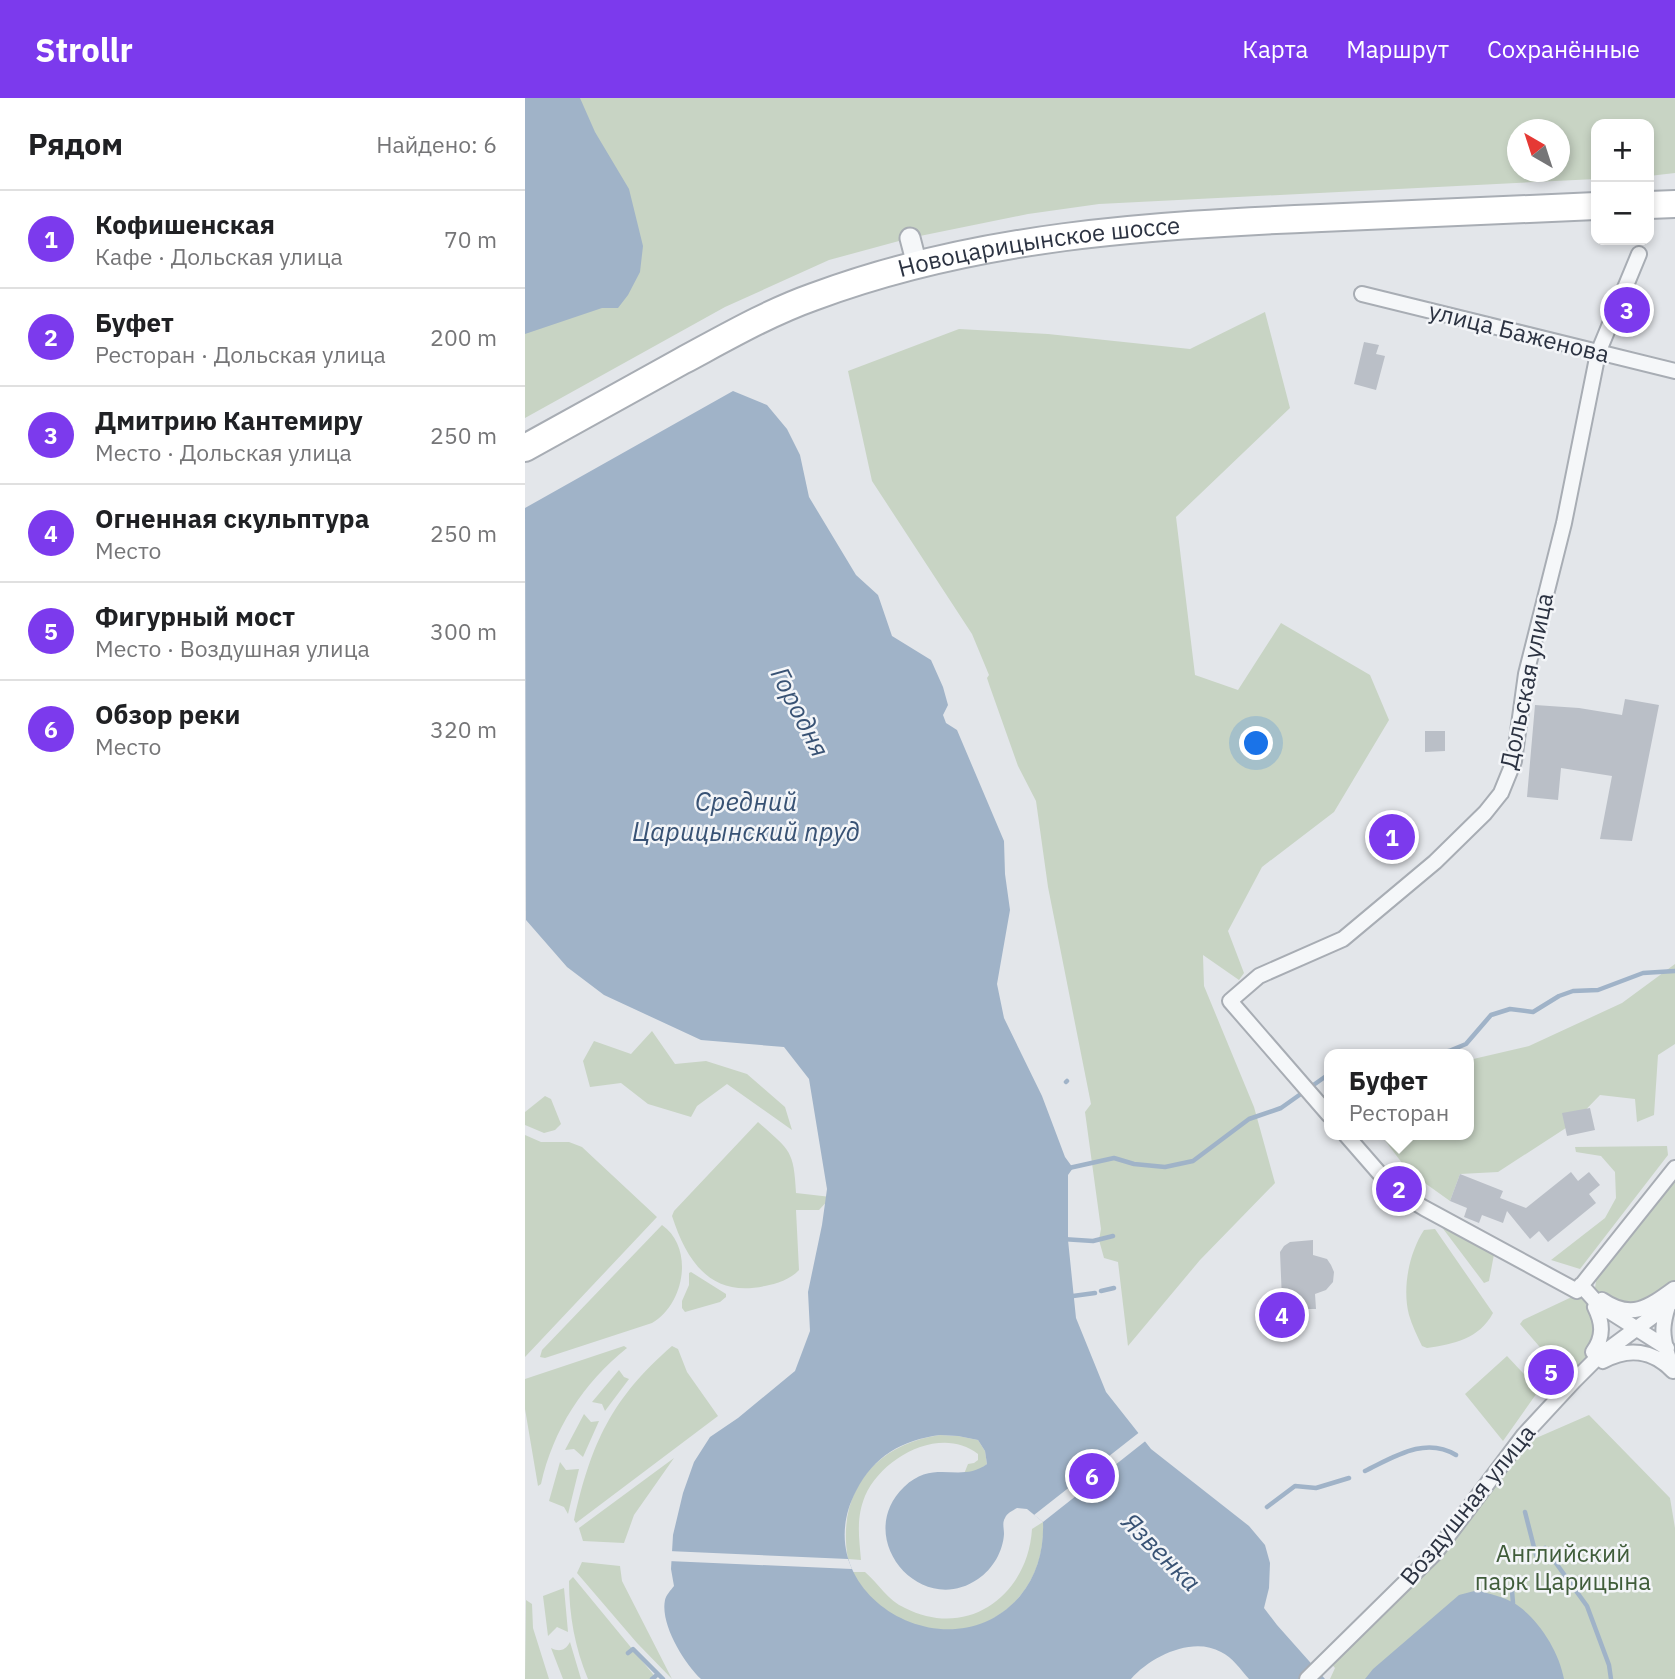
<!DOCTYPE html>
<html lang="ru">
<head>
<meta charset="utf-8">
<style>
	:root { --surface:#fff; --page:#f2f2f2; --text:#202124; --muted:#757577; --line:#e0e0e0; --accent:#7c3aed }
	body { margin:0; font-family:"IBM Plex Sans",sans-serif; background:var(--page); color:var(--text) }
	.controls { position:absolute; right:21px; top:21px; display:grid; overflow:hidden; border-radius:14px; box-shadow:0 4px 10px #0003 }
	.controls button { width:63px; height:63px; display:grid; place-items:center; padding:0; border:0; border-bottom:2px solid var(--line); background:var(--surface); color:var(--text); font:35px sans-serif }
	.compass { position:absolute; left:982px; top:21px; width:63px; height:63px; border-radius:50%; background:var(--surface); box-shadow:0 4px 10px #0003; rotate:321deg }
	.you { position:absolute; left:732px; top:646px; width:24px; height:24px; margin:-18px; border:5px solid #fff; border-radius:50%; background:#1a73e8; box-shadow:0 0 0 10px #1a73e833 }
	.badge { display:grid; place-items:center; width:46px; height:46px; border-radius:50%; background:var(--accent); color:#fff; font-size:23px; font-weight:700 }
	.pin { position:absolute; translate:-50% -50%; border:4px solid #fff; box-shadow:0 2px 7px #0006 }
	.popup { position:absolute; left:799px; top:951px; width:150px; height:91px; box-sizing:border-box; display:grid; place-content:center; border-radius:14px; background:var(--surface); filter:drop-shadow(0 2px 5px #0005); font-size:23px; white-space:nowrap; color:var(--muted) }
	.popup b { font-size:26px; color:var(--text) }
	.popup::after { content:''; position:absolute; left:50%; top:100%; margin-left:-14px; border:14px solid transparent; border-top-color:var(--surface) }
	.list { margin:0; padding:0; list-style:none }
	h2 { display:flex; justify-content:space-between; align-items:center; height:91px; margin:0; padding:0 28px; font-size:30px }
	h2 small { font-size:23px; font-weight:400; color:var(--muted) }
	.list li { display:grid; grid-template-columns:46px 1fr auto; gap:21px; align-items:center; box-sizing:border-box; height:98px; padding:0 28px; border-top:2px solid var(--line) }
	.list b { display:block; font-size:26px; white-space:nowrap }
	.list p { margin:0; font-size:23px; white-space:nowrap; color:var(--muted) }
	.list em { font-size:23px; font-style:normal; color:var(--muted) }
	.map { position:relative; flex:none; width:1150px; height:1581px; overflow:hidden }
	header { display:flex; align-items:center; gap:42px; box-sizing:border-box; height:98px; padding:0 35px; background:var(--accent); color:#fff }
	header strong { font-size:33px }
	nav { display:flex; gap:38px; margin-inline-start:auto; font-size:24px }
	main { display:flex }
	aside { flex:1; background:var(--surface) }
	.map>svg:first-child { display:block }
	.green { fill:#c8d4c4; fill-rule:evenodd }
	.water { fill:#a0b3c8; fill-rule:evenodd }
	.pier { fill:#e3e6ea }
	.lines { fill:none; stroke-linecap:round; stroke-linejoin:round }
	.stream { stroke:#a0b3c8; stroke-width:4.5 }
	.building { fill:#babfc7 }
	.pedestrian-casing { stroke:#a8adb4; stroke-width:18 }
	.minor-casing { stroke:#a8adb4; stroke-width:23 }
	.secondary-casing { stroke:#a8adb4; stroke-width:30 }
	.pedestrian { stroke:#f5f7f9; stroke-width:14 }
	.minor { stroke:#f5f7f9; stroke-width:19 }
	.secondary { stroke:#fff; stroke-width:26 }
	.labels { text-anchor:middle; stroke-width:5; stroke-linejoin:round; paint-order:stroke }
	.street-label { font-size:24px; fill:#2c3342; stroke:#f3f5f8 }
	.park-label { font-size:24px; fill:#405d3a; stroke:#f3f5f8 }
	.water-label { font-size:26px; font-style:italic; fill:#385274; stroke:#f3f5f8 }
</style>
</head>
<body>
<header>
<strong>Strollr</strong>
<nav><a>Карта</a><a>Маршрут</a><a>Сохранённые</a></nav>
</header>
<main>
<aside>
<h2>Рядом<small>Найдено: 6</small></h2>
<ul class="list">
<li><span class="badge">1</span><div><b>Кофишенская</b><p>Кафе · Дольская улица</p></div><em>70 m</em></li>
<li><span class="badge">2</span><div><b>Буфет</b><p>Ресторан · Дольская улица</p></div><em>200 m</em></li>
<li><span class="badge">3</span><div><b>Дмитрию Кантемиру</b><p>Место · Дольская улица</p></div><em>250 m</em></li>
<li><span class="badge">4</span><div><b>Огненная скульптура</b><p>Место</p></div><em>250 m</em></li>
<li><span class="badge">5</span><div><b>Фигурный мост</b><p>Место · Воздушная улица</p></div><em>300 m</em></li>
<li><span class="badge">6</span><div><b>Обзор реки</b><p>Место</p></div><em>320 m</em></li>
</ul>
</aside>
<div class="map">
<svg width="1150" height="1581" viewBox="0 0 1150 1581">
	<rect width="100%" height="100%" fill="#e3e6ea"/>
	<path class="green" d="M 0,0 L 1150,0 L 1150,75 L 1124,78 L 1124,26 L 1071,26 L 1071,81 L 574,106 L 503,116 L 385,140 L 304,162 L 200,209 L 0,320 ZM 992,32 L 1034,32 L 1034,74 L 992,74 Z
		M 740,214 L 765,310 L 651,419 L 670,577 L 713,592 L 756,525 L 845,577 L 864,622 L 809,714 L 737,769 L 703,833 L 719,875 L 714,882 L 678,857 L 679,888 L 729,1009 L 750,1085 L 675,1162 L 603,1248 L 593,1164 L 579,1160 L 574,1142 L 576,1131 L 560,1014 L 566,1006 L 523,789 L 511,703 L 493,668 L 465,589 L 462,580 L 464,577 L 447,536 L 347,383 L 323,273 L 434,231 L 523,236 L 665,251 Z
		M 1150,866 L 1150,946 L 1133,957 L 1129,1017 L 1112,1024 L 1110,1001 L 1075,997 L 1047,1026 L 973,1074 L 935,1076 L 925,1103 L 883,1073 L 856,1037 L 944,1037 L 944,962 L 1004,948 L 1097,905 Z
		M 127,933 L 150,966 L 181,963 L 222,976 L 260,1009 L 267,1032 L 202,986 L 172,1008 L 166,1019 L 123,1006 L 96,985 L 65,989 L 58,963 L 69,943 L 106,956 Z
		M 20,998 L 26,1001 L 36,1026 L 30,1032 L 19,1035 L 0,1027 L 0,1014 Z
		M 233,1024 C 264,1052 269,1051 271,1095 L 306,1099 L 294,1112 L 271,1112 L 274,1172 C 266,1181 251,1186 240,1188 C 186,1200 162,1164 147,1118 L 149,1113 Z
		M 0,1037 L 16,1044 L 44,1044 L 57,1049 L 132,1119 L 0,1259 Z
		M 1142,1048 L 1143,1057 L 1055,1171 L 1026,1162 L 1080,1120 L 1091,1100 L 1090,1074 L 1076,1058 L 1051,1054 L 1050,1049 Z
		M 1150,1076 L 1150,1186 L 1113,1212 L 1073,1196 L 1070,1190 L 1072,1176 Z
		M 919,1124 L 970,1151 L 964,1183 L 959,1185 L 916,1128 Z
		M 137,1127 C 170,1150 159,1207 127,1225 L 20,1260 L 15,1259 L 17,1252 Z
		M 910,1131 L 968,1215 C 954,1241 929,1246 902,1250 L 897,1248 C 892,1238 887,1227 884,1217 C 877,1190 884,1155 899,1132 Z
		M 166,1174 L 201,1196 L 201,1199 L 195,1204 L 160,1214 L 157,1210 L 157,1203 L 164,1187 L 164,1175 Z
		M 1051,1197 L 1064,1203 L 1076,1221 L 1068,1254 L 1041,1280 L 1041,1270 L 1033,1270 L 995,1226 L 998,1222 Z
		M 99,1248 L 102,1250 C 58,1285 28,1332 16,1386 L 13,1388 L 0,1311 L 0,1281 Z
		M 147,1248 L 153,1251 L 162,1274 L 193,1318 L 51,1425 L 49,1422 C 66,1345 87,1300 147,1248 Z
		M 982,1258 L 1014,1292 L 978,1343 L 940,1296 Z
		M 94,1272 L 99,1279 L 104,1281 L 80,1313 L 77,1306 L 67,1304 Z
		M 59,1316 L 66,1324 L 74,1323 L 58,1359 L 49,1351 L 40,1352 Z
		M 1064,1317 L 1145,1400 L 1150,1430 L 1150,1581 L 805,1581 L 810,1570 L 803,1562 L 1002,1344 Z
		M 415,1337 L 433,1338 L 453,1342 L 460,1353 L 462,1366 L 452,1374 L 439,1376 L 443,1366 L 449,1365 L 453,1362 L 453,1356 C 416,1327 357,1359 340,1398 C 331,1420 334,1439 336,1462 L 323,1461 C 311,1394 350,1346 415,1337 Z
		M 149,1360 L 109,1417 L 99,1445 L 58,1443 L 54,1430 Z
		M 35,1364 L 41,1372 L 54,1371 L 43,1416 L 39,1409 L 24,1403 Z
		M 518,1424 C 524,1539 377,1577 327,1474 L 340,1474 C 354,1486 362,1502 380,1510 C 443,1542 503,1497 507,1431 Z
		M 57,1464 L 95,1468 L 97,1483 L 147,1581 L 112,1545 L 52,1475 Z
		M 48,1479 L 132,1581 L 63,1581 C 50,1550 44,1517 44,1483 Z
		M 39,1490 L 43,1534 L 32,1529 L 23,1538 L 18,1498 Z
		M 1,1502 L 7,1506 L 8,1530 L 24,1581 L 0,1581 Z
		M 45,1544 L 56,1581 L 38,1581 L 26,1550 C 34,1554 40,1553 45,1544 Z"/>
	<path class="water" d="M 0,0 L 55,0 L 70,34 L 104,91 L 118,148 L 115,174 L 103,197 L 93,210 L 77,210 L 0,236 Z
		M 208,293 L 242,307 L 262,331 L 275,357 L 284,399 L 331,477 L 353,497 L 367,538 L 406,562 L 418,589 L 423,607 L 418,617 L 421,625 L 432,632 L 479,743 L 480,776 L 485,812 L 472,886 L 479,920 L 517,998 L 540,1059 L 548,1070 L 543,1077 L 543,1142 L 551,1220 L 581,1294 L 626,1351 L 724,1428 L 740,1447 L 745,1465 L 744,1490 L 739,1510 L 752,1527 L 800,1581 L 724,1581 C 716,1572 707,1559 696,1554 C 668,1538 626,1558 606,1581 L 176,1581 C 159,1565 135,1526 140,1502 C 141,1497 146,1492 149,1488 L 146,1471 L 148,1437 L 158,1395 L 169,1364 L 185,1339 L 213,1320 L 270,1273 L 285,1233 L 283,1194 L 297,1127 L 302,1091 L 284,981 L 259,949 L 176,942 L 79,897 L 42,869 L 1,822 L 0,410 ZM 415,1337 L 433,1338 L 453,1342 L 460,1353 L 462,1366 C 435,1386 409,1360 379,1389 C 327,1439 395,1521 453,1481 C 468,1471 478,1453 479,1436 C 479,1430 477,1425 480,1420 C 482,1415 487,1413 492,1410 L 502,1411 L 518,1424 C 519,1452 512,1477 495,1498 C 424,1581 278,1495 331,1393 C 349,1358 377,1342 415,1337 Z
		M 953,1492 C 964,1496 979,1499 989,1505 C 1013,1520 1034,1553 1039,1581 L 840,1581 L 848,1571 L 934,1497 Z"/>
	<path class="pier" d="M 616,1333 L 623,1341 L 518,1424 L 509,1417 Z
		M 143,1453 L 323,1461 L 327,1471 L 143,1463 Z"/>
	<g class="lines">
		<path class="stream" d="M 853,956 L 869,954 L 900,956 L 924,953 L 941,946 L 966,917 L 985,911 L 1008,914 L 1034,898 L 1048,893 L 1073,892 L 1118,875 L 1150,873
			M 541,984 L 542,983
			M 544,1070 L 589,1060 L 609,1066 L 640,1069 L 668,1063 L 724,1021 L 756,1010 L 804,976
			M 537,1141 L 568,1143 L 588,1138
			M 576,1193 L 589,1190
			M 548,1198 L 570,1195
			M 840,1373 C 869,1359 900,1338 931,1357
			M 742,1409 L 770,1388 L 791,1390 L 824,1380
			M 1000,1414 L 1011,1457
			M 1020,1450 L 1062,1508 L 1084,1567 L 1086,1581
			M 987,1493 L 988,1505
			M 103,1555 L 108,1551 L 133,1576
			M 127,1581 L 133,1576 L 138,1581"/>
	</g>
	<path class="building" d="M 839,244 L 854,247 L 851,256 L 860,258 L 851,292 L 829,286 Z
		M 1100,601 L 1134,607 L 1107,743 L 1075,741 L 1087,678 L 1036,670 L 1033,702 L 1002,699 L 1010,607 L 1054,610 L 1097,617 Z
		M 900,633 L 920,633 L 920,653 L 900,654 Z
		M 860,713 L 888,743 L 869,760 L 842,729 Z
		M 1065,1010 L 1070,1032 L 1042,1038 L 1037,1015 Z
		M 1046,1074 L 1053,1083 L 1064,1074 L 1075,1087 L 1064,1096 L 1071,1105 L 1023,1144 L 1014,1133 L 1005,1141 L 982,1113 L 978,1125 L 957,1117 L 954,1125 L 939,1119 L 942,1110 L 925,1103 L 935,1076 L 978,1093 L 975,1100 L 1001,1110 Z
		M 788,1142 L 788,1157 L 802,1161 L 806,1167 L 809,1174 L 808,1184 L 801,1192 L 790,1196 L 791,1211 L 765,1211 L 757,1202 L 755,1154 L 759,1148 L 765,1144 Z"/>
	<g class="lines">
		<defs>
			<path id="pedestrian" d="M 837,196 L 1150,273
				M 804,1017 L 705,903 L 734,878 L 818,841 L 910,764 L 960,715 L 976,695 L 989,663 L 1001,576 L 1039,425 L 1073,255 L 1114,156
				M 821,1037 L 869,1092 L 899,1110 L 1052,1193 L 1150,1070
				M 1056,1187 L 1073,1206 L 1142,1250
				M 1149,1191 C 1135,1227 1135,1237 1148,1273 C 1128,1252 1103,1249 1078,1263 L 1068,1254 C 1079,1239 1078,1225 1070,1209 L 1077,1202 C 1106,1222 1123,1210 1149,1191 Z
				M 782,1581 L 910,1455 L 999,1337 L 1049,1283 L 1073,1259 L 1150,1202"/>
			<path id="minor" d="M 385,140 L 392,167"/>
			<g id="secondary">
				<path d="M 1124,107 L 1150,106"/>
				<path id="s1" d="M 0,350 C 52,321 105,292 157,263 C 200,240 243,215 288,199 C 451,138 624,127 796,120 C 888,116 980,112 1071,108"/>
			</g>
		</defs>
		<use href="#pedestrian" class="pedestrian-casing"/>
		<use href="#minor" class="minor-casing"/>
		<use href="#secondary" class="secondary-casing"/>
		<use href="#pedestrian" class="pedestrian"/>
		<use href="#minor" class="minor"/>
		<use href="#secondary" class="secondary"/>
	</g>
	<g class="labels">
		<g class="street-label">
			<text dy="8" stroke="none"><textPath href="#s1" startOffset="558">Новоцарицынское шоссе</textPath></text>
			<text transform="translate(994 235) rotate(14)" y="8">улица Баженова</text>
			<text transform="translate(1002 583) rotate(-78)" y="8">Дольская улица</text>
			<text transform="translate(943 1407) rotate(-51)" y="8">Воздушная улица</text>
		</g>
		<g class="park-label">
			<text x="1038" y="1464">Английский<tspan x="1038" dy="28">парк Царицына</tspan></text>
		</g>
		<g class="water-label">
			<text transform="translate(275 614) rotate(63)" y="9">Городня</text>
			<text x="221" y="713">Средний<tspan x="221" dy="30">Царицынский пруд</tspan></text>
			<text transform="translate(636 1454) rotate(45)" y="9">Язвенка</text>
		</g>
	</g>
</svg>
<div class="controls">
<button>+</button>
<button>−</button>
</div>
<svg class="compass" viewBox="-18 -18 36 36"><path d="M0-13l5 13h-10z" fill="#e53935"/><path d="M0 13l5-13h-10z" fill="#757577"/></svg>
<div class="you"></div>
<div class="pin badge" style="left:867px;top:739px">1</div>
<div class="pin badge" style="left:874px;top:1091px">2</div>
<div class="popup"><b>Буфет</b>Ресторан</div>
<div class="pin badge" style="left:1102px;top:212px">3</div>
<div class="pin badge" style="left:757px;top:1217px">4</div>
<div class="pin badge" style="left:1026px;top:1274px">5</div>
<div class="pin badge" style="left:567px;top:1378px">6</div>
</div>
</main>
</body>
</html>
